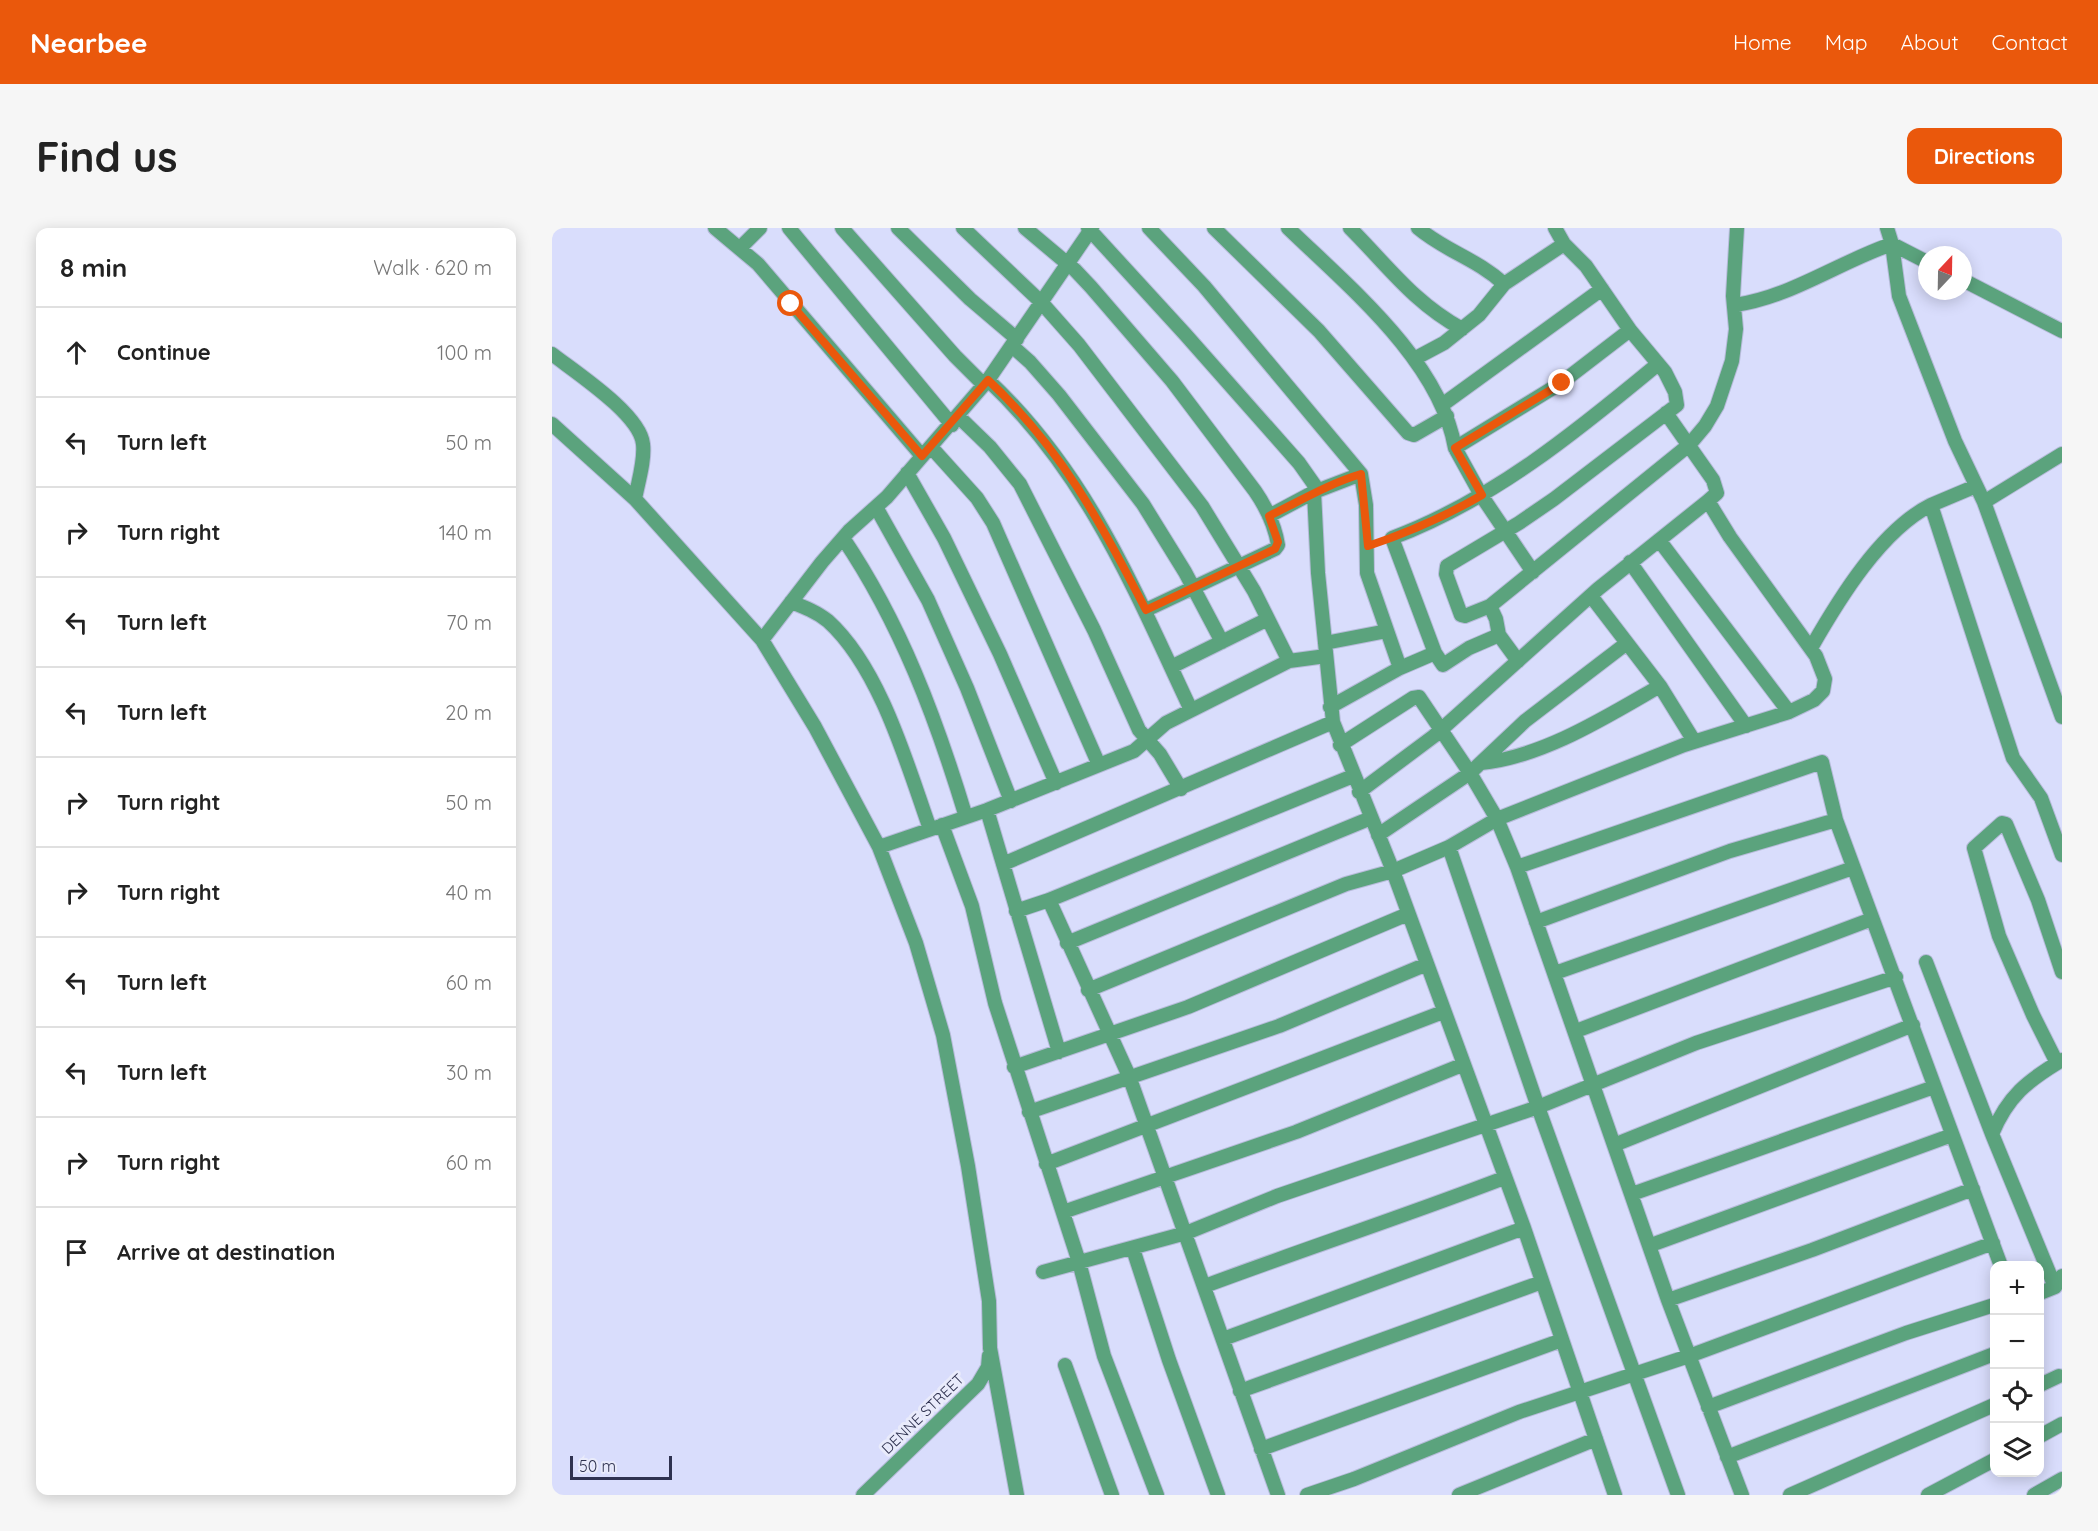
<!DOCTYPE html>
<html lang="en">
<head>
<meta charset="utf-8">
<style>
	:root { --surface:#fff; --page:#f6f6f6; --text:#222; --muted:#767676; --line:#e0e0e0; --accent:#ea580c }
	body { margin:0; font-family:Quicksand,sans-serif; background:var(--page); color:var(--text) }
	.controls { position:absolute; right:18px; bottom:18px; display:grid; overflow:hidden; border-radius:12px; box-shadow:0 3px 15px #0003 }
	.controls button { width:54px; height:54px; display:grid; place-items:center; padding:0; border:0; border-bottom:2px solid var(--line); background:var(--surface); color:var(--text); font:30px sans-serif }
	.compass { position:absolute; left:1366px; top:18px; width:54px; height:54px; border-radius:50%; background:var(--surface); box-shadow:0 3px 15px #0003; rotate:22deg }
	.scale { position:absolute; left:18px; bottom:15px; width:102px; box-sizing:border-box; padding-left:6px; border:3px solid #2f3250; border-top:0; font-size:16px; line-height:21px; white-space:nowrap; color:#2f3250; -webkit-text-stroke:4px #e9ebfb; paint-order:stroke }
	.stop { position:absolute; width:18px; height:18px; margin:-14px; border:4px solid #ea580c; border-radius:50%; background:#fff }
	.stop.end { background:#ea580c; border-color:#fff; box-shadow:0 2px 6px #0008 }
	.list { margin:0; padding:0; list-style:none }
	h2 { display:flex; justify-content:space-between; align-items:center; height:78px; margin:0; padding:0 24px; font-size:26px }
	h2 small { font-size:20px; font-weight:400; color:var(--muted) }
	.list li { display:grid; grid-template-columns:39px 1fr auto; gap:18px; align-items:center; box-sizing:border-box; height:90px; padding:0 24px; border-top:2px solid var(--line) }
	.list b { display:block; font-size:22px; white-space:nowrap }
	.list em { font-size:20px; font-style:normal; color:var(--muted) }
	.icon { flex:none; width:33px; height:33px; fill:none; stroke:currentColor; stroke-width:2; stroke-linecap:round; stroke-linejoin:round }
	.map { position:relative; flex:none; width:1510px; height:1267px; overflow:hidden; border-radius:12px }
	header { display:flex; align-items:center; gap:36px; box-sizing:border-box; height:84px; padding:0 30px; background:var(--accent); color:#fff }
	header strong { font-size:28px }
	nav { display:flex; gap:33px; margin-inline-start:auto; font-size:21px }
	.intro { display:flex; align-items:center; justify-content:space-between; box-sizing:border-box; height:144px; padding:0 36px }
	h1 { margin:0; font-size:42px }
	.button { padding:15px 27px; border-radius:12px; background:var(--accent); color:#fff; font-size:21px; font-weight:700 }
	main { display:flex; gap:36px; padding:0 36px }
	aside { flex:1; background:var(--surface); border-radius:12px; box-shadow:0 3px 15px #0003 }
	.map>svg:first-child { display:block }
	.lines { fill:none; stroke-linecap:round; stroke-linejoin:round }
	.minor-casing { stroke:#b7bbda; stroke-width:16 }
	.minor { stroke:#5ba37d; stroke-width:14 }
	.route { stroke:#ea580c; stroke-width:8 }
	.labels { text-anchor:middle; stroke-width:6; stroke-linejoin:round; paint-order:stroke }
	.street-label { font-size:15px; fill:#2f3250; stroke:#e9ebfb }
</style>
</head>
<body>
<header>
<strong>Nearbee</strong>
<nav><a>Home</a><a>Map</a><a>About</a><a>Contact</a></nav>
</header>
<div class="intro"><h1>Find us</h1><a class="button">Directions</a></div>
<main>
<aside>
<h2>8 min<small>Walk · 620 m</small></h2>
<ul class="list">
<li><svg class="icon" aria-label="ahead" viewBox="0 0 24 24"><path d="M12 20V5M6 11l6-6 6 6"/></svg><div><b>Continue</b></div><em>100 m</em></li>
<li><svg class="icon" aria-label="left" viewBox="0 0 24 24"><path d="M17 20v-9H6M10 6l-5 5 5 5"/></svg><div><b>Turn left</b></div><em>50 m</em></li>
<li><svg class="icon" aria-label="right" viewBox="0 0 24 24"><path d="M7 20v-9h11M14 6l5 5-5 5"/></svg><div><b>Turn right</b></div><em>140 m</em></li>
<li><svg class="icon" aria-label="left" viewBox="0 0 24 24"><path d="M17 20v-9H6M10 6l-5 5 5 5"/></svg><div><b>Turn left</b></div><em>70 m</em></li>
<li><svg class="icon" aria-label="left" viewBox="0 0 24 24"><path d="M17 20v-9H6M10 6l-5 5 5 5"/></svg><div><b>Turn left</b></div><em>20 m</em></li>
<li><svg class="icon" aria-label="right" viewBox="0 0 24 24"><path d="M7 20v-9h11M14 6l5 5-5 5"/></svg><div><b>Turn right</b></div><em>50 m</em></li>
<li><svg class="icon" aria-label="right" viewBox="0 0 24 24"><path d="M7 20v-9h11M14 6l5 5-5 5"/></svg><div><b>Turn right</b></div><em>40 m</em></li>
<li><svg class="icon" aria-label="left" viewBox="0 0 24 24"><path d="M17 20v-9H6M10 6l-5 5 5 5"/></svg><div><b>Turn left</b></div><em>60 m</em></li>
<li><svg class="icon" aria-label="left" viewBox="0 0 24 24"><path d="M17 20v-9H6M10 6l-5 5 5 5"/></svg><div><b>Turn left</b></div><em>30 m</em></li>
<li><svg class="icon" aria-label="right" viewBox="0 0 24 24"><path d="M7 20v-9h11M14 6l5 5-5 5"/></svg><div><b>Turn right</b></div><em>60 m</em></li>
<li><svg class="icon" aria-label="arrive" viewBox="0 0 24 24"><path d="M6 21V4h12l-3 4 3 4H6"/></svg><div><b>Arrive at destination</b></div></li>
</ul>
</aside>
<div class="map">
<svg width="1510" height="1267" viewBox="0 0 1510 1267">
	<rect width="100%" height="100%" fill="#d9ddfc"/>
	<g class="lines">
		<defs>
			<path id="minor" d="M 163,0 L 206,36 L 370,228
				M 237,0 L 400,197
				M 290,0 L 403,128 L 432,157
				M 346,0 L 418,71 L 465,111
				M 411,0 L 489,74 L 527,117 L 650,278 L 702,363 L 737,433
				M 473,0 L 523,42 L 539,59 L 620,153 L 703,263 C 714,279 723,298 726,317 L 723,321 L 594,382
				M 536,0 L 633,106 L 747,235 L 766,262
				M 597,0 L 652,58 L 809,246 L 814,277 L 815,345 L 848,440
				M 662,0 L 767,103 L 856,205 L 862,207 L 895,188
				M 736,0 C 797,59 888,133 903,220
				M 798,0 C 836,38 861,74 910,101
				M 866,0 C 893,23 925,31 952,56
				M 1335,0 L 1340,16 L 1347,68 L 1403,213 L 1432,274 L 1510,489
				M 188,20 L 208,0
				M 1411,52 L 1510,103
				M 1183,77 C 1239,69 1287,34 1340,16 L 1375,34
				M 460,118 L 478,134 L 507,167 L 591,276 L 633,344 L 670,414
				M 0,126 C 23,144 88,186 91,216 C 93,233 86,254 83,271
				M 862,131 L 892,115 L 927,87 L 952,56 L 1012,16
				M 436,152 C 536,246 582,361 639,482
				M 890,177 L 1050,61
				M 1114,185 L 1161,252 L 1165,265 L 1156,273
				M 407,189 L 438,219 L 468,256 L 542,402 L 587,502 L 608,526 L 629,561
				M 0,196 L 83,271 L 210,412 L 263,499 L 327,619 L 364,715 L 391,807 L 416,938 L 437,1073 L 438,1120 L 465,1267
				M 379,219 L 425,270 L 441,295 L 547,537
				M 355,245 L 392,310 L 448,426 L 504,555
				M 1424,258 L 1379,277 L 1461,530 L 1489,570 L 1510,627
				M 762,264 L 766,345 L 781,494 L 841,643 L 972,1000 L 1063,1267
				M 1432,274 L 1510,226
				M 324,279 L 376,372 L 415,460 L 459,573
				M 717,288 L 762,264 L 809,246
				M 291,310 C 349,396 384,490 414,589
				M 1107,312 L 1237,484
				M 1078,334 L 1194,498
				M 981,344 L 929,267 L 903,220 L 1009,155 L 1078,102
				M 1039,368 L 1108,458 L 1142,513
				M 239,374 C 252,379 265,384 276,393 C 328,440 355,536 378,601
				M 938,378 L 913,388 L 909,387 L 894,346 L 895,338 L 967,295 L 1002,271 L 1125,177 L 1123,164 L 1113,144 L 1078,102 L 1034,38 L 1012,16 L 1003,0
				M 947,407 L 944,391 L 938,378 L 1137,217 L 1153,198 L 1165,178 L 1180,133 L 1184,101 L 1181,68 L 1185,0
				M 210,412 L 270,334 L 297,303 L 335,269 L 436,152 L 540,0
				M 773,415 L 835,403
				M 1259,420 C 1287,371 1329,302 1379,277
				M 883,425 L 840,310 C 941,272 1024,204 1106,136
				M 619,439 L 716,391
				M 778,479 L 848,440 L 883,425 L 891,437 L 917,420 L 947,407 L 966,433
				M 788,517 L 861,470 L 867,469 L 918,545 L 945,591 L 965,639 L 1116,1072 L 1190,1267
				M 929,535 C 991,529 1054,489 1108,458
				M 435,582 L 507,824
				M 390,597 L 420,678 L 443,775 L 527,1034 L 552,1128 L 605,1267
				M 826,607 L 918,545 L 973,493 L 1075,415
				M 327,619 L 435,582 L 582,523 L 614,495 L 737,433 L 774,428
				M 897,619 L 986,879 L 1126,1267
				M 451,636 L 781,494
				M 965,639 L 1270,534 L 1284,592 L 1449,1038
				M 464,683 L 497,672
				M 984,694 L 1178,623 L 1284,592
				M 515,715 L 819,590
				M 1374,734 L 1440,906 L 1503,1059
				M 1003,745 L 1301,640
				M 536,762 L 794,656 L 841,643 L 897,619 L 945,591 L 1132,517 L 1237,484 L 1262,472 L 1271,463 L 1273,451 L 1264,428 L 1178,309 L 1156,273 L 1046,361 L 882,508 L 807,564
				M 1024,803 L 1320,691
				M 1505,835 L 1481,787 L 1447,708 L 1422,620 L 1450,595 L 1454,596 L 1486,672 L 1510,744
				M 462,839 L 636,779 L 856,686
				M 477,884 L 727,798 L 875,736
				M 1440,906 C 1456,868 1475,853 1510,832
				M 1062,917 L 1361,797
				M 494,936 L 891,784
				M 1080,966 L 1382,859
				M 511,984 L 744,904 L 910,837
				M 1099,1017 L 1400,907
				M 581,1021 L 617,1132 L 666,1267
				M 491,1044 L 634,1005 L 725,968 L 986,879 L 1144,815 L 1344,749
				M 653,1058 C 752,1021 853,988 952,950
				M 1488,1065 L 1503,1059 L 1510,1048
				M 1116,1072 L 1260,1022 L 1421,961
				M 671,1111 L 972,1000
				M 513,1137 L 560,1267
				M 1488,1157 L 1507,1148
				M 688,1163 L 990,1054
				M 1156,1179 L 1354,1105 L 1442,1077
				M 1488,1208 L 1510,1196
				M 709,1221 L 1010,1112
				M 1175,1229 L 1442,1126
				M 311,1267 L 426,1156 L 436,1139 L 437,1128
				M 726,1267 L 577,848 L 497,672 L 801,548
				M 755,1267 L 802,1251 L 967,1184 L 1137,1128 L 1441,1015
				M 907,1267 L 1044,1211
				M 1238,1267 L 1442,1177
				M 1376,1267 L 1442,1232
				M 1482,1267 L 1510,1251"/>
		</defs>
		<use href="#minor" class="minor-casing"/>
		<use href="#minor" class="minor"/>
	</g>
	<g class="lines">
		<path class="route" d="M 239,76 L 370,228 L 436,152 C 510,221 548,294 594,382 L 723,321 L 726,314 L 717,288 C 748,273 776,256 809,246 L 816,318 C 855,305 894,288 930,267 L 903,220 L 1010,155"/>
	</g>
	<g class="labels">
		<g class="street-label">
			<text transform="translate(371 1186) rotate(-44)" y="5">DENNE STREET</text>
		</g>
	</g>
</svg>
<div class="controls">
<button>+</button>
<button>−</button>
<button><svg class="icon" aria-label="locate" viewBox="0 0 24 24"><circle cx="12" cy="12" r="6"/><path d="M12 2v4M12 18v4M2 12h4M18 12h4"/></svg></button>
<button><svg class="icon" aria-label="layers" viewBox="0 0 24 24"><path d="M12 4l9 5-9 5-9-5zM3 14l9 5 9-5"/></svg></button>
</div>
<svg class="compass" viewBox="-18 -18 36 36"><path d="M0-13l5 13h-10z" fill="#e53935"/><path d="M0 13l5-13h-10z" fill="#767676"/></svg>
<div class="scale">50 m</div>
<div class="stop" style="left:239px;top:76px"></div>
<div class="stop end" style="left:1010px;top:155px"></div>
</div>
</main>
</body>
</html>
